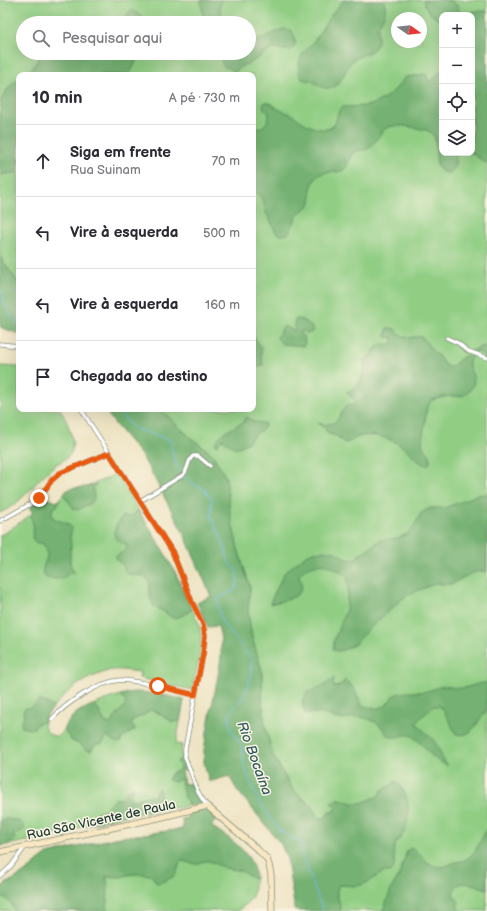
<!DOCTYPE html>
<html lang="pt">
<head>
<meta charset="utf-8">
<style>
	:root { --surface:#fff; --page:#f2f2f3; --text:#2b2b33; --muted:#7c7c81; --line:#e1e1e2 }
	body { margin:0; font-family:"Balsamiq Sans",sans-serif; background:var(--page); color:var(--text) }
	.controls { position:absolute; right:12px; top:12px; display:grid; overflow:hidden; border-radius:8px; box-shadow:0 4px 16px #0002 }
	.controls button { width:36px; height:36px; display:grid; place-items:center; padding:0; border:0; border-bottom:1px solid var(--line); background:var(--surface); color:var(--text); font:20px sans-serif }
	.compass { position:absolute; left:391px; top:12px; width:36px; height:36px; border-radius:50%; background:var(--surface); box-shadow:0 4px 16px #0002; rotate:104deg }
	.stop { position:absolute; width:12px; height:12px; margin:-9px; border:3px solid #ea580c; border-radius:50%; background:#fff }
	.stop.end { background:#ea580c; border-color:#fff; box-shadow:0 1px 4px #0008 }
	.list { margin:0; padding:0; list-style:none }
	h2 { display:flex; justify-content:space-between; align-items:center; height:52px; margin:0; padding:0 16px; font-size:17px }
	h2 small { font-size:13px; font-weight:400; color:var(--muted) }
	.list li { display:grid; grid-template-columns:26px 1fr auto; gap:12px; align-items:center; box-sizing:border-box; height:72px; padding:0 16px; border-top:1px solid var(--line) }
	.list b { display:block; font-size:15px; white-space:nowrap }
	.list p { margin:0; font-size:13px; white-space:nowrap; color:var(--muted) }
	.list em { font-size:13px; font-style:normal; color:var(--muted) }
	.icon { flex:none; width:22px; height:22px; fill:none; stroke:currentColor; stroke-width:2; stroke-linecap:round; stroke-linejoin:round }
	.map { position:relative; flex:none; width:487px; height:911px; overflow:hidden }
	.search { position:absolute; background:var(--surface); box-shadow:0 4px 16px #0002; left:16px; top:16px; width:240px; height:44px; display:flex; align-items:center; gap:10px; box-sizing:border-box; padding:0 14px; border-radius:22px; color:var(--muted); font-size:15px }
	.panel { position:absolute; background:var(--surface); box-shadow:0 4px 16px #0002; left:16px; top:72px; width:240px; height:340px; border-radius:8px }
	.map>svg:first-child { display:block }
	.green { fill:#91ce84; stroke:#58865c; fill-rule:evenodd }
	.forest { fill:#74b172; stroke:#4a7753 }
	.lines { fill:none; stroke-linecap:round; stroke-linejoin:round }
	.stream { stroke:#6cbbe7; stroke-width:1 }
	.street-casing { stroke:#86907c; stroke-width:5 }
	.secondary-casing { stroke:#86907c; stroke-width:7 }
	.street { stroke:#fff; stroke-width:3.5 }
	.secondary { stroke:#f9e7c3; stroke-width:5.5 }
	.route { stroke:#ea580c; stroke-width:5 }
	.labels { text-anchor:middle; stroke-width:3; stroke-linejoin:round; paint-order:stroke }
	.street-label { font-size:13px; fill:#1f3d34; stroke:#fcf5e5 }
	.water-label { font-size:14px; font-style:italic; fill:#325c61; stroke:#fcf5e5 }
</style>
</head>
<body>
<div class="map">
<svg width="487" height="911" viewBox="0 0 487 911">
	<rect width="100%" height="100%" fill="#fcf5e5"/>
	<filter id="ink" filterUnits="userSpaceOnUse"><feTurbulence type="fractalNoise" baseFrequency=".025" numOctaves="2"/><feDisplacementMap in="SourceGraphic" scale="8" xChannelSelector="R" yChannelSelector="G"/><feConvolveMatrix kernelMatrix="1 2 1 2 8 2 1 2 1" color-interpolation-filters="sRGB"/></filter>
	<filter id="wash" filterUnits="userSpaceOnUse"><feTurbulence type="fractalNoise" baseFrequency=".012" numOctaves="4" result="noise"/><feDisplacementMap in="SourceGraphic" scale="16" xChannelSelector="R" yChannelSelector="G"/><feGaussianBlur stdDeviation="0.9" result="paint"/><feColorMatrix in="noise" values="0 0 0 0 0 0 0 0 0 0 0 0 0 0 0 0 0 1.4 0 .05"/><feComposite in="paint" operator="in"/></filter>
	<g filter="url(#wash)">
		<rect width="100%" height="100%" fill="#eee4c4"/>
		<path class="green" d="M 0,0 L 487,0 L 487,911 L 334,911 L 313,807 L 293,790 L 273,756 L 265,726 L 262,700 L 262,671 L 252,638 L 248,612 L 250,587 L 238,549 L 230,514 L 226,478 L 212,454 L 191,438 L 162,411 L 159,409 L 253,409 L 253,75 L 19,75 L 19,284 L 0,257 ZM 442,15 L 472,15 L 472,153 L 442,153 ZM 397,18 L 421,18 L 421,42 L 397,42 ZM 23,23 L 249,23 L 249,53 L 23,53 Z
			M 0,366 L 19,367 L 19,409 L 60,409 C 66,419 75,438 72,450 C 70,459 60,461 54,466 C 35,481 23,503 0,513 Z
			M 116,474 L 161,547 L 175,572 L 199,624 C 205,645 196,669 192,690 L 139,678 L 140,672 C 131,671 121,669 112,670 C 108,671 104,672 100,674 C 79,681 67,691 53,708 C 50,711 47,714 45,718 C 40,727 50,738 59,736 C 66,729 69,717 78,712 C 84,708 91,706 98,703 C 132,688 150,692 184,700 L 176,744 L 182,745 L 181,753 L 188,770 L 182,770 L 184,784 L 193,784 L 197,796 L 201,804 L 123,816 L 27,841 L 0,846 L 0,535 L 5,533 L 33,513 L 29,507 L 37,503 L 42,497 L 57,502 L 66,491 L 70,489 L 73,488 L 87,487 Z
			M 187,813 C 201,820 213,827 225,836 C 242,848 256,860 254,883 C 254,888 254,894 251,898 C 248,904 242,906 238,911 L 0,911 L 0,889 L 5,884 L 24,873 L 40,860 L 48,854 L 115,838 L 183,829 L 182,819 L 188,818 Z"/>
		<path class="forest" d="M 201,0 L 222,0 C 218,10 220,11 224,19 L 223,23 L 204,23 Z
			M 344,0 L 383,0 C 390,10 381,19 378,28 C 377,35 380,40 376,46 C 370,56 358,54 351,62 C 345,69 341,86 331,88 C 323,90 318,84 311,81 C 309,80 305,80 302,79 C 300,77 299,73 299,71 C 297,54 309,49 317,37 C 321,31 324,25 328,19 C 333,12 339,6 344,0 Z
			M 424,0 L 448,0 L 457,5 L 459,11 L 462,13 L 476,11 L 487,11 L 487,164 L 472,153 L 472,15 L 442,15 L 442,22 C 434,17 424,10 424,0 Z
			M 131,10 C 137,12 141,18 148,20 C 155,23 163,19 170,23 L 119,23 L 124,20 L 129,12 Z
			M 284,29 L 291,30 C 295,35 298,46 291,50 C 289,52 279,48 273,49 C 265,52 260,57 253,61 C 250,63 245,64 242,66 C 238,68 236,72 233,75 L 232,70 L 230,68 C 221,68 224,64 219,57 C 217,55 216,54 214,53 L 249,53 L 249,38 C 263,41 271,33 284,29 Z
			M 44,53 L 137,53 L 135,64 L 129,75 L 23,75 L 34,66 L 41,54 Z
			M 442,71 L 442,153 L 457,153 C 455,158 456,164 453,169 C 452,172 450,174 446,173 C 431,170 439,146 434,136 C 432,133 429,131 426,130 C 415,128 391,121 383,131 C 377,138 375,144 367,149 C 362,152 357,149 353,153 C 348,159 349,167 342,171 C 333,174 323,169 316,178 C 314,181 312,185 311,189 C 310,194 313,199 310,204 C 308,208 301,210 297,216 C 294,221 292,231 287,234 C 285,235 283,235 281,235 C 274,233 273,226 271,221 C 269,217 266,214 265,210 C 263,201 262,195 253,191 L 253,128 C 263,130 268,123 269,114 C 266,109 260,108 265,102 C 270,102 274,106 278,109 C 283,111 288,113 293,115 C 296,117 299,120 303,122 C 310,127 325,133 333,126 C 338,121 336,112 342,107 C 350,106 357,107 364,106 C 381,104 396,91 405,77 L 415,76 L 424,74 L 427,75 L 428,82 Z
			M 19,78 L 19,172 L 0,175 L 0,101 C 4,97 4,94 7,90 C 10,85 15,81 19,78 Z
			M 0,257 L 19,284 L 19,334 L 0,327 Z
			M 298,319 C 304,320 311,324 313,330 L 311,333 C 306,334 305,331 301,331 L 299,333 L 304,337 L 305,344 L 303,346 L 282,344 L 277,338 C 277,335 280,334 281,331 C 282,329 281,328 284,326 L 292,330 L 295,331 L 294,324 L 295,320 Z
			M 387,328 C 390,328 394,328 396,330 C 400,333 401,336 406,337 C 412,339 420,334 424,339 C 427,342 428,346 431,349 C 433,352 436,353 438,355 C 442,360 444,367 451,367 C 462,358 472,347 487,346 L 487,362 L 480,352 L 477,352 C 457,366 483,375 470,390 C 468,393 464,396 460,396 C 457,397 453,396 450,396 C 444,397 438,398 432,400 L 427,407 L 422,444 L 424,448 L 430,455 L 430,462 L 428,465 C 418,464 415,457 408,451 C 397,440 374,432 358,437 C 355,438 351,441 347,443 L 343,442 L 337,436 L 329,434 L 324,428 L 317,423 C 321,424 326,425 330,424 C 344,421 339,403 354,405 L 356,400 L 352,398 L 347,392 C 350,390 353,389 356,386 C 362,382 364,372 365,364 L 362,361 L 368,358 L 378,346 L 383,344 L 389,344 L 393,343 L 393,338 L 386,337 Z
			M 253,338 L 255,338 C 259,341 258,346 262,350 L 261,353 L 263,365 L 258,367 L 253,371 Z
			M 104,409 L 159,409 L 162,411 L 191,438 L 212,454 L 226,478 L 230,514 L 238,549 L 250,587 L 248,612 L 252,638 L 262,671 L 262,700 L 265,726 L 273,756 L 293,790 L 313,807 L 315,813 L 319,817 L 324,818 L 327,816 L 328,813 L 334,811 L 336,807 L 334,805 L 331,803 C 340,795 343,801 352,803 C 355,803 359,803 361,803 C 364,802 377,797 379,795 C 380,794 381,791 382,790 C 388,786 390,788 395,781 C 410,791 411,816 404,832 C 401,838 396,842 394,848 C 392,855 398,867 391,871 C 388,873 385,871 382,873 C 376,875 372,881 366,883 C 356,888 349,885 339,885 C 333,894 342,902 340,911 L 295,911 L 287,859 L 281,844 L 237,790 L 229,776 L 209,782 L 204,762 L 204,750 C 207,730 211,710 215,691 C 219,670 225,647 218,626 L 208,627 L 197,603 L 211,596 L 185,536 L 150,470 L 141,455 L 115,424 Z
			M 247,417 L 252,420 L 254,422 L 264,423 L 265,426 C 263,431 259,431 255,434 C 253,436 252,438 250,440 C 247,444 240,446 235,448 L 228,444 L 223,439 L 221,440 L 218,445 L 215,445 C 216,440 221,435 224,432 C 231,430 236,424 243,423 L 245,418 Z
			M 96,483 L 95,486 L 92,488 L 93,490 C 97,506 87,503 78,510 L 74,509 L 63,494 C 70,486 77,489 86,487 C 90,486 93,484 96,483 Z
			M 487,494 L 487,571 L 476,572 L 468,575 L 452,584 L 434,584 L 412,593 L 402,599 L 369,629 L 355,644 L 348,648 L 339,651 L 333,650 L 334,640 L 346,610 L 348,590 L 348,582 L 347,576 C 331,564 314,558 299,575 C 309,599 286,599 270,604 L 273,596 L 285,572 L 306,555 L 314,552 L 324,551 L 333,551 L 347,559 L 353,560 L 356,559 L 359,555 L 373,545 L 382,540 L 398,538 L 407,534 L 416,523 L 421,513 L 430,508 L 444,508 L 468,499 L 476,495 Z
			M 42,497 L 57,502 L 60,498 L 57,506 L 52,509 L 52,516 C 57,523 68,520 72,529 L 70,537 L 71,544 L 70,560 L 71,566 L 74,573 L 68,574 L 63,579 C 55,578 49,581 43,575 C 41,561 54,556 42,543 C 35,543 35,543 32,537 L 34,527 L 31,517 L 31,514 L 33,512 L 29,507 L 37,503 Z
			M 138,510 L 161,547 L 175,572 L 192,609 C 187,614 179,618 172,618 L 165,612 L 154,607 C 152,603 150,599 150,595 C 149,589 151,584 147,579 C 142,573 135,577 129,574 C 124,572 125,567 122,564 C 118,561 117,561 116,557 C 118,553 122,553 125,551 L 127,546 L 126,544 C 124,543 119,542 117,540 C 110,534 118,521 123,516 C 130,517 134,516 138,510 Z
			M 334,677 L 333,687 L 340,686 L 344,681 L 346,681 L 353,687 L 362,705 C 370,708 382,711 388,703 C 391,699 393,695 399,693 C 408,691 418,693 427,691 C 433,690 438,686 445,686 C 451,687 456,689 463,688 C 471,687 480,682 487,683 L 487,710 C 477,719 474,739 456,734 L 443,709 L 439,706 L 434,706 L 416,722 C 421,729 428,734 434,741 C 440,749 441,758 448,766 C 446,764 442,763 440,762 C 430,756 424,745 415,738 C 406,731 401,738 392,737 C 386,736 385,731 381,727 C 377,722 371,720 365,718 C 356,715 350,719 341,719 C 333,719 330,715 323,714 C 318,712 313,715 305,713 C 302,707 301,698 307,692 C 308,691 311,691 313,690 C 322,686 327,685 334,677 Z
			M 133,692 C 151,692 168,696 184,700 L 180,721 L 172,722 C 165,717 159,712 150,710 L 144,715 L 133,720 L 131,725 L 135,728 L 135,730 L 123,737 L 120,743 L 113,741 L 107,736 L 102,744 L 96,744 L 91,751 L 85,749 L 80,744 L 72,741 L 66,733 L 65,727 C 75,712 79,711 95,704 L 105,722 L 110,724 L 125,705 L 126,702 L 120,695 Z
			M 40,700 L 54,707 L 45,717 L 44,722 L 38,723 L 34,728 L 29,729 L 22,727 L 21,724 L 24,715 L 23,712 L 24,709 L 32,707 L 38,701 Z
			M 180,759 L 183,759 L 188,770 L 182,770 L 184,784 L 193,784 L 197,796 L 201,804 L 188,806 L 187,801 L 184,798 L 181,780 L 180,779 L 175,782 L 168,780 L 171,774 L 178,771 L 180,768 L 180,765 L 177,762 Z
			M 132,788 L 134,788 C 132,792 128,795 131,800 L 138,799 L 146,796 L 154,797 C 156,794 154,789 159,789 L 161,797 L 156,800 L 154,809 L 152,811 L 123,816 L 88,825 L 96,812 L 103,811 L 115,799 L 120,799 L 121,797 L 124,797 C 128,791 124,790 132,788 Z
			M 207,809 L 218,818 L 211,826 C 230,839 255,853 255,879 L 252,878 L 241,871 L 225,868 L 209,861 L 205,861 L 199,864 L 195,864 L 182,861 L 180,862 C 176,874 179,875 166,880 C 162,882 161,883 157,883 L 152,876 L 145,874 L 131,874 L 121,877 L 106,876 L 108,888 L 107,905 L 108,911 L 15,911 C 12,905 8,897 0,897 L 0,889 C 8,882 17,878 25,872 C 33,866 40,859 48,854 L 115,838 L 183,829 L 182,819 L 188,818 L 187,813 Z
			M 4,819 C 18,818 37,828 14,834 L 14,837 L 16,839 L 11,844 L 0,846 L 0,823 Z
			M 487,826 L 487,889 C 475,885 455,876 453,895 L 459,902 L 457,906 L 462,911 L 382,911 C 389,901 389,887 398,878 L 407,851 L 410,848 C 418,849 422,859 429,863 C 441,870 445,866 456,862 C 459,861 462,861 465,860 C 475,855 484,836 487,826 Z"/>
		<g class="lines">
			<path class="stream" d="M 0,290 C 5,303 7,316 19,324
				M 120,409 L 122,416 L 134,428 L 170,440 C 172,450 174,467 182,474
				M 184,476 L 192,483 L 205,490 L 212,500 L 211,515 L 225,548 L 229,563 L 236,569 L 238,580 L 235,590 L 217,599 L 218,607 L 222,622 L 252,660 L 251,676 L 247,689 L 241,701 L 234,707 L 229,715 L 231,730 L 242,747 L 244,766 L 251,784 L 261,805 L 280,831 L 293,838 L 302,843 L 303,858 L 323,911"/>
		</g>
	</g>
	<g filter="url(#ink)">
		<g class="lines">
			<defs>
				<path id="street" d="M 447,338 L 458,343 L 468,351 L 487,358
					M 0,344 L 19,346
					M 81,409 L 172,551 L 192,602 L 202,620 L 204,627 L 205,636 L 203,654 L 185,749 L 185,757 L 198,792 L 201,797 L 207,806
					M 140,501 L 183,475 C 189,469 187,461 193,456 L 198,456 L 210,466
					M 0,521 L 34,502 L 43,494 L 51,480 L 60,473 L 109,453
					M 52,719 C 66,703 98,682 120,680 C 128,680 136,682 144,683 C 161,686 178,691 195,695
					M 0,876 L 11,866 L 25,847"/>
				<path id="secondary" d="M 0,852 L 158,818 L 207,806 L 257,849 L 267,859 L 269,865 L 271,875 L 272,911"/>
			</defs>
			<use href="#street" class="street-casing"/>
			<use href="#secondary" class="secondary-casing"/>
			<use href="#street" class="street"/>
			<use href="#secondary" class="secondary"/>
		</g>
	</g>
	<g class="lines" filter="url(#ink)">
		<path class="route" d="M 39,498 L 52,480 L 60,473 L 109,453 L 172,551 L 192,602 L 203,624 L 205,636 L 203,654 L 195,695 L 158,686"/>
	</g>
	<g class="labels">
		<g class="street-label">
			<text transform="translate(101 819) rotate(-12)" y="5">Rua São Vicente de Paula</text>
		</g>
		<g class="water-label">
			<text transform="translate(255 758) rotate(70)" y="5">Rio Bocaína</text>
		</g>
	</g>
</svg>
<div class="controls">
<button>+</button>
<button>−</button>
<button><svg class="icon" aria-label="locate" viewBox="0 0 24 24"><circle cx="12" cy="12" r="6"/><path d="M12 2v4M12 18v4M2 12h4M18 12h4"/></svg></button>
<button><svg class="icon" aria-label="layers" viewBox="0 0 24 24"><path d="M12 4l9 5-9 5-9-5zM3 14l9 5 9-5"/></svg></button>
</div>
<svg class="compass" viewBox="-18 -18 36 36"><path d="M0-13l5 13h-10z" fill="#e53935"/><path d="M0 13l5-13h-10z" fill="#7c7c81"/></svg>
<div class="stop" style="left:158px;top:686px"></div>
<div class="stop end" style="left:39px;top:498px"></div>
<div class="search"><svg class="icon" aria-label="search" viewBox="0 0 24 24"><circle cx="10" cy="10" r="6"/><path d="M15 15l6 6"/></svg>Pesquisar aqui</div>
<section class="panel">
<h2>10 min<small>A pé · 730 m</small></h2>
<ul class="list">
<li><svg class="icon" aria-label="ahead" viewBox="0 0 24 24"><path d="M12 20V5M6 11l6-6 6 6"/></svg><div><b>Siga em frente</b><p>Rua Suinam</p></div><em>70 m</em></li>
<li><svg class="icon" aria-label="left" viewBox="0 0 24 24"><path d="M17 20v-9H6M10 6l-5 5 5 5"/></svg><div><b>Vire à esquerda</b></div><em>500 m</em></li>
<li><svg class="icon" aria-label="left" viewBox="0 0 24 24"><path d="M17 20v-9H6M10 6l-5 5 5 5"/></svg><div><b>Vire à esquerda</b></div><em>160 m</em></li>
<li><svg class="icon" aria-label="arrive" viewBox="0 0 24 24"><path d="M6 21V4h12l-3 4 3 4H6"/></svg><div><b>Chegada ao destino</b></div></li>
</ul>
</section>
</div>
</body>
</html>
